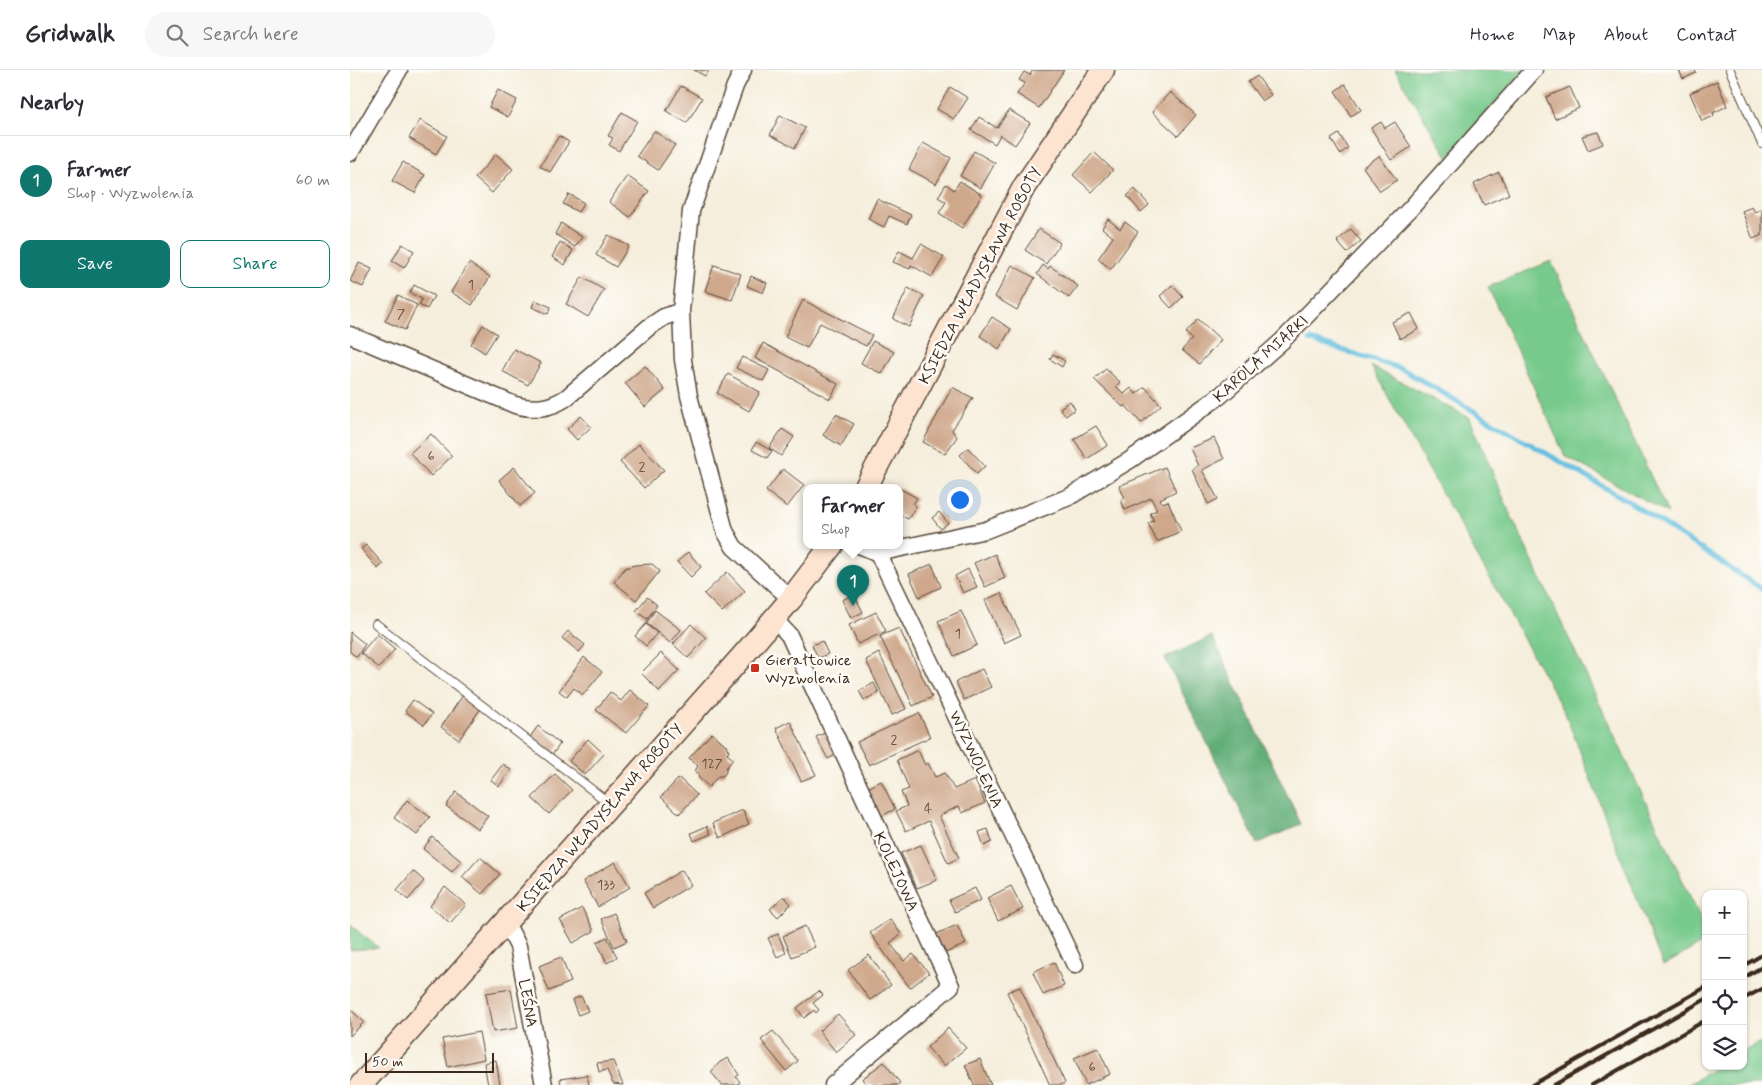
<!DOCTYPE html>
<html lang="en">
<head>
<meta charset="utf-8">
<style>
	:root { --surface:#fff; --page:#f7f7f7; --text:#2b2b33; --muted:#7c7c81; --line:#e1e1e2; --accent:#0f766e }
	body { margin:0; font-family:Mynerve,sans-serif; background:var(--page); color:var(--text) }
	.controls { position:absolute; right:15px; bottom:15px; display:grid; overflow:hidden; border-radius:10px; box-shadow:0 1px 4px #0004 }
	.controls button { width:45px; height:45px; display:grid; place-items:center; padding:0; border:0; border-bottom:1px solid var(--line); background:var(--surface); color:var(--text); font:25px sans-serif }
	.scale { position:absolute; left:15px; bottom:12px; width:129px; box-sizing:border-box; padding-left:5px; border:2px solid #3b2a1e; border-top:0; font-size:14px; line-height:18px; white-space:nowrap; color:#3b2a1e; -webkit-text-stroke:4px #fdfcf7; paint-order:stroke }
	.you { position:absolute; left:609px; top:429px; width:18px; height:18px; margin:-12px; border:4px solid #fff; border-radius:50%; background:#1a73e8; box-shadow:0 0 0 8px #1a73e833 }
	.badge { display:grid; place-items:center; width:32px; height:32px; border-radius:50%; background:var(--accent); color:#fff; font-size:16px; font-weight:700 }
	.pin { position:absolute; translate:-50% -41px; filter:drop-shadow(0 1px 2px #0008) }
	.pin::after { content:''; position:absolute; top:26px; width:18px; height:15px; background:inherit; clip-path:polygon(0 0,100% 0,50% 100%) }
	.popup { position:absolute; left:453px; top:414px; width:100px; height:65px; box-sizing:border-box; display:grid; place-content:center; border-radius:10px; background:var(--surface); filter:drop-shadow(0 1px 4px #0005); font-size:16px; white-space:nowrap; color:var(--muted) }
	.popup b { font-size:19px; color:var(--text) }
	.popup::after { content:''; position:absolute; left:50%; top:100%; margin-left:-10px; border:10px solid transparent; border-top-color:var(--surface) }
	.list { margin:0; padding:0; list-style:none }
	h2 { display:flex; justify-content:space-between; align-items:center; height:65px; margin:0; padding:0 20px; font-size:21px }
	h2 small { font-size:16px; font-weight:400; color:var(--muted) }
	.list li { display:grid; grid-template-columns:32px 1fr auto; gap:15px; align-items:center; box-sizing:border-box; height:90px; padding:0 20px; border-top:1px solid var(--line) }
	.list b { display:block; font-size:19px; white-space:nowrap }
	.list p { margin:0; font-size:16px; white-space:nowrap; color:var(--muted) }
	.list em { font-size:16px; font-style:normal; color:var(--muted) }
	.actions { display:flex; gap:10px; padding:15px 20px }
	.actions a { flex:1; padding:11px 0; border:1px solid var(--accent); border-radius:10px; text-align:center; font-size:18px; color:var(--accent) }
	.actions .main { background:var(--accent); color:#fff }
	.icon { flex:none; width:28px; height:28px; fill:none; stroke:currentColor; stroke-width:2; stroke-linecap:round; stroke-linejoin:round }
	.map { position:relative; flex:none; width:1412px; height:1015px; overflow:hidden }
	header { display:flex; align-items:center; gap:30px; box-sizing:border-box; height:70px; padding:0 25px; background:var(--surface); border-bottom:1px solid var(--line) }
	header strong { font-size:24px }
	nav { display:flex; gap:28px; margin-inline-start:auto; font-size:18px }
	.search { width:350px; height:45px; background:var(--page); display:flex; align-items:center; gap:12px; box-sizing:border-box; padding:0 18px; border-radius:28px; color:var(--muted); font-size:19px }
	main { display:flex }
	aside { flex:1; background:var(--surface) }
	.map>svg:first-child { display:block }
	.green { fill:#78ca8c; stroke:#5a7a55 }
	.forest { fill:#62ae78; stroke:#4e6c4b }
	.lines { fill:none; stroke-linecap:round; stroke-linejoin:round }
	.stream { stroke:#61bedf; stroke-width:5 }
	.building { fill:#cfa88c }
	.service-casing { stroke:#57473a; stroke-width:10 }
	.minor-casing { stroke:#57473a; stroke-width:19 }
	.secondary-casing { stroke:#57473a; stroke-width:25 }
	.service { stroke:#fff; stroke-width:8 }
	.minor { stroke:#fff; stroke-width:16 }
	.secondary { stroke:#fde4d1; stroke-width:22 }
	.rail { stroke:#3b2a1e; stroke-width:4 }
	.poi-dot { fill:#c8321e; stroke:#fdfcf7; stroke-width:2 }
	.labels { text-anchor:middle; stroke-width:5; stroke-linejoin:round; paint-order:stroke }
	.number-label { font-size:14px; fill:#604a3a }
	.street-label { font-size:16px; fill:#3b2a1e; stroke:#fdfcf7 }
	.poi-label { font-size:16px; fill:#3b2a1e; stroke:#fdfcf7; text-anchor:start }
</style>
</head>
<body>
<header>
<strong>Gridwalk</strong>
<div class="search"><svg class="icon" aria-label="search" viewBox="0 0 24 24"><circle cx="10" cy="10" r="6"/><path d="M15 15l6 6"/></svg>Search here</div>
<nav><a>Home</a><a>Map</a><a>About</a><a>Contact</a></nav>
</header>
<main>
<aside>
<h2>Nearby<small></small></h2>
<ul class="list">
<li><span class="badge">1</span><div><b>Farmer</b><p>Shop · Wyzwolenia</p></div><em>60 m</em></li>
</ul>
<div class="actions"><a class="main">Save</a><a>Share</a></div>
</aside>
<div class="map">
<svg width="1412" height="1015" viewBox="0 0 1412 1015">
	<rect width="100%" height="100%" fill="#fdfcf7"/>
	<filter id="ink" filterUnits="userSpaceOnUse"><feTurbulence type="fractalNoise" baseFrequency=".02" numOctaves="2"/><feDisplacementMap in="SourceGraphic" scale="10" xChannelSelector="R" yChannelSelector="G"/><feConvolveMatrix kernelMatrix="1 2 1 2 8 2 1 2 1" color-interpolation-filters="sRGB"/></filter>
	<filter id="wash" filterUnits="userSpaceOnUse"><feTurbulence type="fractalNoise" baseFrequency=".0096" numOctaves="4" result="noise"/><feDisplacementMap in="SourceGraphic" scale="20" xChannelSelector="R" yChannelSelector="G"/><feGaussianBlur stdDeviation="1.12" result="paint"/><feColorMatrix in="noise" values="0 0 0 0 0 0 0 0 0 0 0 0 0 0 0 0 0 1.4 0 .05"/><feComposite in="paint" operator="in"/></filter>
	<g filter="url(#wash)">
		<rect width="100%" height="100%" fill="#f6eedc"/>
		<path class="green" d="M 1045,0 L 1174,0 L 1098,88 Z
			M 1201,191 L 1318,443 L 1215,386 L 1138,217 Z
			M 1021,296 L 1120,348 L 1158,439 L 1356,860 L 1356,871 L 1313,896 L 1215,643 Z
			M 0,855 L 29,878 L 0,880 Z
			M 1412,971 L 1412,1015 L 1337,1015 L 1369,996 L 1393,996 L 1393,982 Z"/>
		<path class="forest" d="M 862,566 L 951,754 L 907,774 L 815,588 Z"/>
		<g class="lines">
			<path class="stream" d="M 960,270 L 1052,299 L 1278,431 L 1412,519"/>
		</g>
		<g id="blocks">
			<path class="building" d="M 344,0 L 359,0 L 355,6 Z
				M 683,0 L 714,0 L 689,38 L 667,24 L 675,13 L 669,10 L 674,2 L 680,5 Z
				M 1329,0 L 1345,0 L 1346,3 L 1333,9 Z
				M 907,6 L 921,25 L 912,31 L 898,12 Z
				M 1367,11 L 1377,36 L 1363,43 L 1364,46 L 1352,51 L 1340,23 Z
				M 995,14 L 1011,40 L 1001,46 L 985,21 Z
				M 331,16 L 352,28 L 337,53 L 316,41 Z
				M 600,17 L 618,28 L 604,49 L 587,39 Z
				M 1220,17 L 1229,38 L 1205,49 L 1196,27 Z
				M 148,20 L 167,30 L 158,47 L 139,37 Z
				M 820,22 L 846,45 L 828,66 L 802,42 Z
				M 659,40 L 680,53 L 665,75 L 650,65 L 645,74 L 621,60 L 629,47 L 647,58 Z
				M 272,42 L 287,51 L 269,81 L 259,75 L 263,68 L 258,66 Z
				M 430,45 L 455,58 L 445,78 L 420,65 Z
				M 70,50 L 97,66 L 86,84 L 59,68 Z
				M 1031,52 L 1035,58 L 1045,52 L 1061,77 L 1041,90 L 1021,58 Z
				M 304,61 L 325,75 L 308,100 L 287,86 Z
				M 1248,62 L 1253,74 L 1238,80 L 1232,66 Z
				M 989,64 L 998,78 L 990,84 L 981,69 Z
				M 209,66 L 219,72 L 200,102 L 190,96 Z
				M 573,73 L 601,88 L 586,114 L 559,99 Z
				M 624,81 L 645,93 L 631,118 L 610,106 Z
				M 744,82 L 763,100 L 742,122 L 723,105 Z
				M 146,84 L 163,99 L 142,123 L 125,108 Z
				M 1029,86 L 1047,110 L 1030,121 L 1013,97 Z
				M 53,92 L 75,105 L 65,123 L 42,111 Z
				M 1149,102 L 1159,124 L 1134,135 L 1124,114 Z
				M 277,106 L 299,121 L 280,147 L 259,132 Z
				M 610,111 L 632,125 L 612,158 L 589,143 L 596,132 L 588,127 L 596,114 L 604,120 Z
				M 785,119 L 799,135 L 791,142 L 777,126 Z
				M 219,124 L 234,133 L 228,142 L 213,134 Z
				M 527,129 L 561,145 L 557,154 L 539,146 L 534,157 L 518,149 Z
				M 1402,137 L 1405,142 L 1412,139 L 1412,165 L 1403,169 L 1392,141 Z
				M 758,149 L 770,159 L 775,152 L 788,162 L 761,199 L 748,189 L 763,167 L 752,158 Z
				M 211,153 L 232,167 L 225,177 L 205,164 Z
				M 689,159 L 710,173 L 696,194 L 675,180 Z
				M 1001,159 L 1011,171 L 997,183 L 987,171 Z
				M 258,165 L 279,176 L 266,197 L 246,185 Z
				M 210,172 L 223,180 L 215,195 L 202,187 Z
				M 52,174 L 64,181 L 54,198 L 42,191 Z
				M 571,174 L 594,187 L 582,207 L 561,195 L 560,199 L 543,192 L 549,181 L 563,188 Z
				M 9,193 L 22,199 L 13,217 L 0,211 Z
				M 119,193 L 140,207 L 122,235 L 101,222 Z
				M 364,195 L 391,204 L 382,230 L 355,221 Z
				M 662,195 L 685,208 L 667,240 L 645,227 Z
				M 693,195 L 698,199 L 700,196 L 728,216 L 719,228 L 687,204 Z
				M 401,206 L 417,213 L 413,223 L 397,216 Z
				M 232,207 L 254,220 L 238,247 L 216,234 Z
				M 64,215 L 84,226 L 77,239 L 69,235 L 72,229 L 60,223 Z
				M 822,215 L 833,227 L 821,238 L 810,226 Z
				M 558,218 L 574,226 L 559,257 L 543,249 Z
				M 48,225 L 67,235 L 55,260 L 35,251 Z
				M 185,230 L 201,237 L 198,244 L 182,237 Z
				M 453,230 L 522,265 L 516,276 L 470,253 L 457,278 L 435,267 Z
				M 1061,243 L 1069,259 L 1050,269 L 1042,252 Z
				M 642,247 L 661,259 L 649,279 L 630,266 Z
				M 848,249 L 871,270 L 849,294 L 832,280 L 842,269 L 836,263 Z
				M 133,255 L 147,264 L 135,283 L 121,274 Z
				M 523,271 L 544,282 L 532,304 L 511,293 Z
				M 413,273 L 488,314 L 480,329 L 405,288 Z
				M 164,279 L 191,293 L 178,315 L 152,301 Z
				M 703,284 L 715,291 L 712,297 L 700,289 Z
				M 392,287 L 419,300 L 413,311 L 386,298 Z
				M 295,296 L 315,320 L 295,337 L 275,313 Z
				M 756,299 L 770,312 L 766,316 L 774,324 L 781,318 L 786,324 L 795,317 L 811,335 L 791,353 L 775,335 L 773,337 L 744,309 Z
				M 378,304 L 410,322 L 399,341 L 367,323 Z
				M 602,317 L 623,328 L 602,360 L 607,367 L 595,384 L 573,372 Z
				M 720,331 L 725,339 L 716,346 L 710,338 Z
				M 486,344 L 504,354 L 491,376 L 473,365 Z
				M 231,346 L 241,357 L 227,370 L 217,359 Z
				M 746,356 L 758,375 L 737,389 L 724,369 Z
				M 432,359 L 444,367 L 431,386 L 419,378 Z
				M 81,364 L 102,386 L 81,406 L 60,383 Z
				M 864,368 L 874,389 L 852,400 L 868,429 L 858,434 L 842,399 L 848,396 L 840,378 Z
				M 406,372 L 422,381 L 417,388 L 402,380 Z
				M 289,374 L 314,400 L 294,418 L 270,392 Z
				M 618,378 L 635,396 L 627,404 L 610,385 Z
				M 164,397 L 185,423 L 170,436 L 149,410 Z
				M 815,397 L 826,421 L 810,429 L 812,433 L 818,431 L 831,461 L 807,472 L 798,453 L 804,451 L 800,443 L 807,440 L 801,428 L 775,440 L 771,430 L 775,428 L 769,416 Z
				M 433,399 L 454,415 L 437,437 L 416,421 Z
				M 549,418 L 567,428 L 563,434 L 566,436 L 558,449 L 549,444 Z
				M 589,442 L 598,453 L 591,459 L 582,448 Z
				M 16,475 L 33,494 L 28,499 L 11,479 Z
				M 338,482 L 351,497 L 341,507 L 327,492 Z
				M 645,484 L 655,508 L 635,517 L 624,493 Z
				M 302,494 L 310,501 L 286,530 L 264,512 L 275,498 L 285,495 Z
				M 582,494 L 591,517 L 569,527 L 559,504 Z
				M 618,499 L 627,517 L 613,523 L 605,506 Z
				M 377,502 L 395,521 L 372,542 L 354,524 Z
				M 651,523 L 671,565 L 654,573 L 635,530 Z
				M 504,524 L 513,542 L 501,548 L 492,530 Z
				M 297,527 L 307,535 L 297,549 L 286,541 Z
				M 305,540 L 331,560 L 320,573 L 296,553 Z
				M 611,541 L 627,575 L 604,586 L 588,551 Z
				M 526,542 L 536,561 L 508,574 L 499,555 Z
				M 296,554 L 307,563 L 296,576 L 285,566 Z
				M 341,554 L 356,568 L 338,588 L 323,574 Z
				M 549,558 L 582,627 L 563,636 L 530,566 Z
				M 218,561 L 235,575 L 229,582 L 212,568 Z
				M 0,562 L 15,574 L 7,587 L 0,582 Z
				M 27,564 L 45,579 L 29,598 L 11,583 Z
				M 472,571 L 478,584 L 468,588 L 462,575 Z
				M 311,583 L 329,600 L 309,621 L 291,603 Z
				M 529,583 L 556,639 L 542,645 L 516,590 Z
				M 234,587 L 252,602 L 233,625 L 224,618 L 217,627 L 209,621 Z
				M 632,599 L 641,617 L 614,630 L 606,612 Z
				M 524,613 L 529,623 L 514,630 L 509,621 Z
				M 280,620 L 299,636 L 276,663 L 246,640 L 260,622 L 271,631 Z
				M 113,625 L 131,638 L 109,670 L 91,657 Z
				M 63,630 L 82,644 L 74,655 L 55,641 Z
				M 569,643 L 580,667 L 519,695 L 507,672 Z
				M 440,651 L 466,705 L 451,711 L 426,658 Z
				M 188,656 L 210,674 L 202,685 L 180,667 Z
				M 477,662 L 487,684 L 478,689 L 466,667 Z
				M 362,663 L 376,675 L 379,682 L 377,684 L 383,689 L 376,698 L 376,702 L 373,706 L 368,706 L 359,717 L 348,707 L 350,705 L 345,701 L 348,696 L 339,688 Z
				M 238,669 L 254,684 L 235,705 L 219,691 Z
				M 568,680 L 575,695 L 578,693 L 585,707 L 595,703 L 604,719 L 625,710 L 635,733 L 612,743 L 609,736 L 589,746 L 609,788 L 598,793 L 579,751 L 556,761 L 546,741 L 557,736 L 551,722 L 559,719 L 547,690 Z
				M 153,694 L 161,700 L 149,716 L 141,710 Z
				M 205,704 L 222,720 L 199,744 L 182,728 Z
				M 329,708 L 347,725 L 329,744 L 311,727 Z
				M 531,711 L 545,739 L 528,748 L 514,720 Z
				M 106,722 L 138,746 L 128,759 L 96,736 Z
				M 57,730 L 80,747 L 67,765 L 44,748 Z
				M 393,740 L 399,754 L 370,768 L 363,753 Z
				M 357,756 L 361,764 L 344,771 L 341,763 Z
				M 638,759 L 642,772 L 634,776 L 629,762 Z
				M 82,767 L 111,791 L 102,802 L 73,779 Z
				M 571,775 L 587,810 L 567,818 L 551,783 Z
				M 130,787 L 150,804 L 132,824 L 112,807 Z
				M 265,792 L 280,817 L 248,837 L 233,811 Z
				M 332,800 L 341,815 L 303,838 L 294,823 Z
				M 63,801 L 74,811 L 58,830 L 47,820 Z
				M 661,816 L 673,839 L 648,851 L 637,828 Z
				M 95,817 L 116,835 L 100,853 L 80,836 Z
				M 625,818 L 631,830 L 605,842 L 599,830 Z
				M 434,826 L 441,834 L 428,847 L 420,839 Z
				M 232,838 L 244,861 L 223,873 L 210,850 Z
				M 264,843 L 277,871 L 264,877 L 251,849 Z
				M 540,849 L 551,864 L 540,873 L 554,891 L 563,884 L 579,903 L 560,918 L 520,863 Z
				M 607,855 L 616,874 L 593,884 L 584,865 Z
				M 455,856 L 465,877 L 442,887 L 433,866 Z
				M 428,864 L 436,883 L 427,887 L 418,868 Z
				M 257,867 L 267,887 L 257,893 L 247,872 Z
				M 519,885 L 541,915 L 520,930 L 498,900 Z
				M 211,887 L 221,912 L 199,921 L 189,896 Z
				M 704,892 L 714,916 L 693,925 L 683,902 Z
				M 670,917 L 715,1013 L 710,1015 L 700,1015 L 657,922 Z
				M 161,919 L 168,958 L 143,962 L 136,923 Z
				M 469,921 L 473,925 L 463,933 L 469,940 L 466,943 L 464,940 L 454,948 L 447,938 Z
				M 231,926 L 238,941 L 228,945 L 222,930 Z
				M 0,939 L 14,952 L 0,966 Z
				M 488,944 L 506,965 L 486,982 L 469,961 Z
				M 598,958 L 616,978 L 594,996 L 577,977 Z
				M 423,961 L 448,991 L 436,1001 L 411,970 Z
				M 129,962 L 134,989 L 98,997 L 92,969 Z
				M 748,978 L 760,1004 L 736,1015 L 724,988 Z
				M 378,988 L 389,1005 L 386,1007 L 390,1012 L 387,1015 L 372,1015 L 361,1002 L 370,992 Z
				M 630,989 L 641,1015 L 624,1015 L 615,995 Z
				M 146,990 L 150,1015 L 138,1015 L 134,993 Z
				M 263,991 L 273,1015 L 263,1014 L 257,1000 L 249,1002 L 247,993 Z
				M 534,992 L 550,1013 L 547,1015 L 517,1015 L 512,1009 Z
				M 237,1005 L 239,1015 L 211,1015 L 210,1009 Z"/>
		</g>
	</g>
	<g filter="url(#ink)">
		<use href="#blocks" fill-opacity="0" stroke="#57473a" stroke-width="1"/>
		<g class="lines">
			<defs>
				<path id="service" d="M 1380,0 L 1412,74
					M 26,554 L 259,733"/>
				<path id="minor" d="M 393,0 L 385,16 L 341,141 L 331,241 L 333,290 L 339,326 L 375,461 L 384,477 L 441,529
					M 0,83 L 49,0
					M 0,265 L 165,335 C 184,340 199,339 216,328 L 299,257 L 314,247 L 331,241
					M 509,475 L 528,483 L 636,460 L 719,427 L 780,390 L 871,325 L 932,271 L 1060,139 L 1184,0
					M 528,483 L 725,895
					M 424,549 L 439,565 L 601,916 L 483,1015
					M 156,853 L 168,876 L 194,1015"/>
				<path id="secondary" d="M 516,417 L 674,117 L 753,0
					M 11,1015 L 396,582 L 441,529 L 482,475"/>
			</defs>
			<use href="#service" class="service-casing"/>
			<use href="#minor" class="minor-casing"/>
			<use href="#secondary" class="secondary-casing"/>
			<use href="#service" class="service"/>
			<use href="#minor" class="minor"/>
			<use href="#secondary" class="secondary"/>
			<path class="rail" d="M 1393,896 L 1412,885
				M 1393,908 L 1412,897
				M 1393,929 L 1412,919
				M 1182,1015 L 1356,917
				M 1204,1015 L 1356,929
				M 1242,1015 L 1356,950"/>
		</g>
	</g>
	<rect class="poi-dot" x="400" y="593" width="10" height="10" rx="2.5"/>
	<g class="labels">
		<g class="number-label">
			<text x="121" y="219">1</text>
			<text x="51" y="248">7</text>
			<text x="81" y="390">6</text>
			<text x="292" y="401">2</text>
			<text x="608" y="568">1</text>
			<text x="544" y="674">2</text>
			<text x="362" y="698">127</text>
			<text x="578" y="743">4</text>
			<text x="256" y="819">133</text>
			<text x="742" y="1001">6</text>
		</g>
		<g class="street-label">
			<text transform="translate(629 205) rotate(-62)" y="6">KSIĘDZA WŁADYSŁAWA ROBOTY</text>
			<text transform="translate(910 288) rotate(-42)" y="6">KAROLA MIARKI</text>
			<text transform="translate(627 689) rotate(65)" y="6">WYZWOLENIA</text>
			<text transform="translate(249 747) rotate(-49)" y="6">KSIĘDZA WŁADYSŁAWA ROBOTY</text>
			<text transform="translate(547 801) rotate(65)" y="6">KOLEJOWA</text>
			<text transform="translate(179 933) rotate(80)" y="6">LEŚNA</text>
		</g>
		<g class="poi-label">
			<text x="415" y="595">Gierałtowice<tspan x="415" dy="18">Wyzwolenia</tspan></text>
		</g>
	</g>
</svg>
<div class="controls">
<button>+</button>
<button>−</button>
<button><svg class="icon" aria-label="locate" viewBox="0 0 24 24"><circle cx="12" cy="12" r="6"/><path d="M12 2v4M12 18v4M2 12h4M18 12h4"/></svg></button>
<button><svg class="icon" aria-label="layers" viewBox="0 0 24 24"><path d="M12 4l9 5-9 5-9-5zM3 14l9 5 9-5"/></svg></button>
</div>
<div class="scale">50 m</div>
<div class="you"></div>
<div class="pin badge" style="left:503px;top:536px">1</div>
<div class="popup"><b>Farmer</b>Shop</div>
</div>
</main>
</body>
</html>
